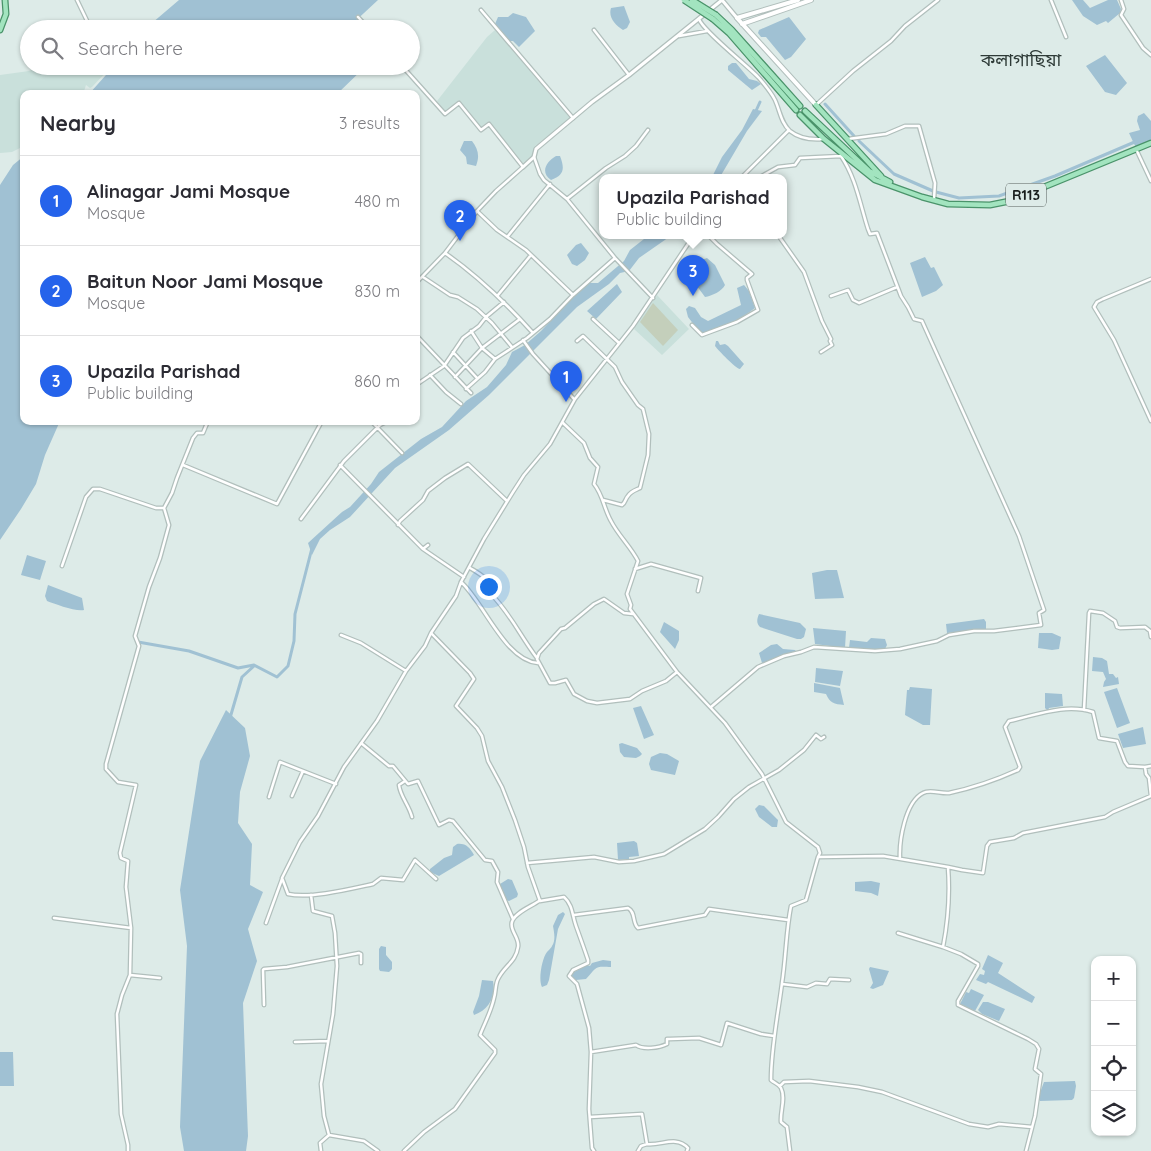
<!DOCTYPE html>
<html lang="en">
<head>
<meta charset="utf-8">
<style>
	:root { --surface:#fff; --page:#f2f2f3; --text:#2b2b33; --muted:#7c7c81; --line:#e1e1e2; --accent:#2563eb }
	body { margin:0; font-family:Quicksand,"Noto Sans Bengali",sans-serif; background:var(--page); color:var(--text) }
	.controls { position:absolute; right:15px; bottom:15px; display:grid; overflow:hidden; border-radius:10px; box-shadow:0 1px 4px #0004 }
	.controls button { width:45px; height:45px; display:grid; place-items:center; padding:0; border:0; border-bottom:1px solid var(--line); background:var(--surface); color:var(--text); font:25px sans-serif }
	.you { position:absolute; left:488px; top:586px; width:18px; height:18px; margin:-12px; border:4px solid #fff; border-radius:50%; background:#1a73e8; box-shadow:0 0 0 8px #1a73e833 }
	.badge { display:grid; place-items:center; width:32px; height:32px; border-radius:50%; background:var(--accent); color:#fff; font-size:16px; font-weight:700 }
	.pin { position:absolute; translate:-50% -41px; filter:drop-shadow(0 1px 2px #0008) }
	.pin::after { content:''; position:absolute; top:26px; width:18px; height:15px; background:inherit; clip-path:polygon(0 0,100% 0,50% 100%) }
	.popup { position:absolute; left:599px; top:174px; width:188px; height:65px; box-sizing:border-box; display:grid; place-content:center; border-radius:10px; background:var(--surface); filter:drop-shadow(0 1px 4px #0005); font-size:16px; white-space:nowrap; color:var(--muted) }
	.popup b { font-size:19px; color:var(--text) }
	.popup::after { content:''; position:absolute; left:50%; top:100%; margin-left:-10px; border:10px solid transparent; border-top-color:var(--surface) }
	.list { margin:0; padding:0; list-style:none }
	h2 { display:flex; justify-content:space-between; align-items:center; height:65px; margin:0; padding:0 20px; font-size:21px }
	h2 small { font-size:16px; font-weight:400; color:var(--muted) }
	.list li { display:grid; grid-template-columns:32px 1fr auto; gap:15px; align-items:center; box-sizing:border-box; height:90px; padding:0 20px; border-top:1px solid var(--line) }
	.list b { display:block; font-size:19px; white-space:nowrap }
	.list p { margin:0; font-size:16px; white-space:nowrap; color:var(--muted) }
	.list em { font-size:16px; font-style:normal; color:var(--muted) }
	.icon { flex:none; width:28px; height:28px; fill:none; stroke:currentColor; stroke-width:2; stroke-linecap:round; stroke-linejoin:round }
	.map { position:relative; flex:none; width:1151px; height:1151px; overflow:hidden }
	.search { position:absolute; background:var(--surface); box-shadow:0 1px 4px #0004; left:20px; top:20px; width:400px; height:55px; display:flex; align-items:center; gap:12px; box-sizing:border-box; padding:0 18px; border-radius:28px; color:var(--muted); font-size:19px }
	.panel { position:absolute; background:var(--surface); box-shadow:0 1px 4px #0004; left:20px; top:90px; width:400px; height:335px; border-radius:10px }
	.map>svg:first-child { display:block }
	.built { fill:#c9e0db }
	.green { fill:#c4cfbb }
	.water { fill:#a0c1d3 }
	.lines { fill:none; stroke-linecap:round; stroke-linejoin:round }
	.canal { stroke:#a0c1d3; stroke-width:3 }
	.minor-casing { stroke:#b1bfbc; stroke-width:5 }
	.tertiary-casing { stroke:#b1bfbc; stroke-width:5.5 }
	.secondary-casing { stroke:#b1bfbc; stroke-width:6 }
	.primary-casing { stroke:#4a936a; stroke-width:7 }
	.minor { stroke:#fff; stroke-width:2.5 }
	.tertiary { stroke:#fff; stroke-width:3 }
	.secondary { stroke:#fff; stroke-width:4 }
	.primary { stroke:#a2e4bf; stroke-width:4.5 }
	.primary-bridge-casing { stroke:#4a936a; stroke-width:7; stroke-linecap:butt }
	.primary-bridge { stroke:#a2e4bf; stroke-width:4.5 }
	.labels { text-anchor:middle; stroke-width:4; stroke-linejoin:round; paint-order:stroke }
	.shield { fill:#ddebe8; stroke:#545c5a; stroke-width:1 }
	.shield-label { font-size:14px; font-weight:bold; fill:#191e1d }
	.quarter-label { font-size:18px; fill:#2e3a37; stroke:#ddebe8 }
</style>
</head>
<body>
<div class="map">
<svg width="1151" height="1151" viewBox="0 0 1151 1151">
	<rect width="100%" height="100%" fill="#ddebe8"/>
	<path class="built" d="M 495,30 L 571,119 L 535,146 L 533,155 L 523,163 L 489,121 L 481,127 L 459,100 L 445,111 L 437,101 L 487,37 Z
		M 39,66 L 108,66 L 108,70 L 92,87 L 90,88 L 86,85 L 83,94 L 24,94 L 24,146 L 12,152 L 0,153 L 0,75 L 29,71 Z
		M 657,295 L 689,329 L 662,355 L 634,329 Z"/>
	<path class="green" d="M 653,303 L 678,330 L 663,346 L 640,322 Z"/>
	<path class="water" d="M 179,0 L 378,0 L 350,26 L 351,29 L 145,29 Z
		M 1072,0 L 1083,0 L 1090,8 L 1108,0 L 1117,0 L 1121,9 L 1120,13 L 1108,23 L 1106,21 L 1097,25 L 1083,16 Z
		M 624,6 L 630,22 L 627,28 L 623,30 C 615,25 608,17 611,8 Z
		M 513,13 L 526,17 L 535,31 L 519,47 L 513,41 L 508,41 L 495,24 L 498,17 L 508,17 Z
		M 789,17 L 806,39 L 791,57 L 785,60 L 766,37 L 761,37 L 758,33 L 759,30 Z
		M 1105,55 L 1127,83 L 1116,95 L 1105,92 L 1086,66 Z
		M 732,63 L 736,63 L 749,79 L 757,81 L 761,84 L 752,90 L 728,70 L 728,66 Z
		M 114,66 L 366,66 L 337,94 L 89,94 Z
		M 753,109 L 762,111 L 747,131 L 720,177 L 712,177 L 722,157 L 742,130 Z
		M 1144,113 L 1151,121 L 1151,142 L 1136,148 L 1129,133 L 1140,130 L 1137,121 L 1138,116 Z
		M 464,141 L 472,141 C 478,149 480,156 476,166 L 467,164 L 466,157 L 460,150 Z
		M 24,156 L 24,421 L 60,421 L 45,455 L 36,484 L 21,509 L 0,540 L 0,185 L 13,165 Z
		M 556,156 L 560,156 C 565,169 564,175 551,180 C 540,172 546,162 556,156 Z
		M 653,235 L 672,235 L 639,258 L 629,271 L 620,273 L 609,284 L 577,307 L 489,395 L 449,430 L 395,468 L 350,517 L 330,530 L 320,539 L 312,555 L 308,543 L 342,512 L 350,507 L 371,484 L 379,472 L 421,439 L 442,427 L 466,401 L 487,387 L 506,365 L 512,352 L 525,345 L 541,331 L 571,299 L 589,283 L 598,283 L 624,261 L 630,250 L 644,239 Z
		M 581,243 L 589,253 L 585,260 L 577,266 L 572,264 L 567,255 L 576,245 Z
		M 925,257 L 931,268 L 934,267 L 943,285 L 936,291 L 922,297 L 910,263 Z
		M 707,258 L 715,265 L 725,285 C 722,291 712,296 705,297 L 694,282 L 689,267 L 691,264 Z
		M 617,284 L 622,292 L 596,319 L 587,311 Z
		M 744,285 L 749,291 L 755,308 C 739,321 721,328 701,334 L 688,317 L 686,309 L 689,306 L 695,308 L 701,317 L 708,321 L 741,305 L 737,288 Z
		M 716,341 L 718,341 L 720,345 L 725,344 L 728,346 L 744,364 L 740,369 C 735,368 719,351 715,346 Z
		M 27,555 L 46,561 L 40,580 L 21,575 Z
		M 827,570 L 837,570 L 844,598 L 815,599 L 812,573 Z
		M 48,585 L 82,598 L 84,610 C 76,612 55,604 47,601 L 45,596 Z
		M 759,614 L 800,623 L 806,629 L 804,637 L 801,639 L 797,639 L 760,627 C 756,623 757,619 759,614 Z
		M 984,619 L 986,622 L 986,629 L 947,633 L 946,624 Z
		M 664,622 L 679,631 L 679,640 L 675,649 L 660,632 Z
		M 813,628 L 846,631 L 845,648 L 815,644 Z
		M 1039,633 L 1052,633 L 1061,637 L 1059,649 L 1052,650 L 1038,648 Z
		M 871,638 L 885,639 L 887,645 L 885,649 L 872,650 L 849,648 L 850,640 L 867,642 Z
		M 777,644 L 783,649 L 795,650 L 797,653 L 777,658 L 764,663 L 762,663 L 759,653 L 771,645 Z
		M 1093,657 L 1102,658 L 1107,661 L 1109,674 L 1113,674 L 1116,678 L 1118,677 L 1119,684 L 1103,687 L 1104,682 L 1106,679 L 1103,672 L 1092,671 Z
		M 816,668 L 843,671 L 840,686 L 815,682 Z
		M 814,683 L 840,688 L 844,705 C 834,704 830,703 826,694 L 814,692 Z
		M 910,687 L 932,689 L 930,725 L 923,725 L 905,715 L 907,690 L 909,690 Z
		M 1117,688 L 1130,723 L 1117,728 L 1104,692 Z
		M 1045,693 L 1062,694 L 1063,706 L 1049,708 L 1048,711 L 1045,708 Z
		M 641,706 L 654,735 L 644,739 L 633,708 Z
		M 226,710 L 245,728 L 250,756 L 240,792 L 238,823 L 252,844 L 250,885 L 263,892 L 248,929 L 257,961 L 243,1003 L 248,1136 L 246,1151 L 184,1151 L 180,1127 L 187,946 L 180,890 L 200,761 Z
		M 1143,727 L 1146,744 L 1123,748 L 1118,734 Z
		M 622,743 L 637,748 L 642,754 L 640,756 L 636,758 L 624,757 L 620,752 L 619,744 Z
		M 660,753 L 667,754 L 679,761 L 675,775 L 651,770 L 649,764 L 651,757 Z
		M 759,805 L 764,806 L 778,820 L 777,827 L 772,827 L 759,817 L 755,809 Z
		M 634,841 L 637,843 L 639,856 L 629,857 L 629,859 L 618,860 L 617,843 Z
		M 457,844 C 466,843 470,848 474,855 L 439,876 L 430,872 L 430,869 L 444,858 L 452,855 L 453,847 Z
		M 508,879 L 512,880 L 518,894 L 517,897 L 509,901 L 506,900 L 501,889 L 500,884 Z
		M 871,881 L 880,883 L 878,896 L 871,893 L 855,891 L 855,882 Z
		M 563,912 L 565,914 L 558,929 L 549,980 L 547,985 L 542,987 C 538,980 542,958 547,952 C 548,951 552,947 552,946 C 556,940 554,932 553,926 L 558,915 Z
		M 381,946 L 386,947 L 386,955 L 392,962 L 392,969 L 389,972 L 380,971 L 379,969 L 379,949 Z
		M 988,955 L 1003,963 L 998,973 L 1035,997 L 1032,1003 L 988,982 L 986,984 L 976,980 L 980,974 L 984,975 L 985,971 L 982,969 Z
		M 603,960 L 611,961 L 611,967 C 594,966 597,967 586,979 L 576,980 L 571,976 L 572,973 L 587,965 L 590,966 L 592,963 Z
		M 870,967 L 889,971 L 883,985 L 873,989 L 870,988 L 873,983 L 869,969 Z
		M 482,980 L 493,981 C 496,996 489,1010 474,1015 L 473,1012 L 479,996 Z
		M 971,989 L 984,995 L 975,1011 L 960,1004 L 966,992 L 969,993 Z
		M 983,1002 L 988,1002 L 1005,1009 L 999,1021 L 982,1014 L 978,1010 Z
		M 0,1052 L 13,1052 L 14,1086 L 0,1086 Z
		M 1075,1081 L 1076,1086 L 1074,1098 L 1072,1100 L 1040,1101 L 1038,1098 L 1044,1082 Z"/>
	<g class="lines">
		<path class="canal" d="M 825,104 L 854,136
			M 755,113 L 760,102
			M 859,141 L 894,174 L 933,191
			M 936,192 L 959,198 L 999,196 L 1055,176 L 1137,141
			M 138,642 L 189,651 L 238,668 L 254,665 L 277,677 L 288,666 L 294,641 L 295,614 L 312,548
			M 230,718 L 242,677 L 254,666"/>
		<defs>
			<path id="minor" d="M 77,0 L 91,29
				M 1051,0 L 1066,37
				M 1121,0 L 1124,9 L 1121,15 L 1143,48 L 1151,55
				M 481,10 L 573,118
				M 358,17 L 369,29
				M 699,19 C 702,30 748,66 759,78 C 765,85 771,92 775,100 C 780,111 781,123 790,131 C 800,139 811,140 823,139
				M 594,30 L 629,75
				M 679,36 L 707,31
				M 402,66 L 445,114 L 459,103 L 481,130 L 489,124 L 523,167 L 496,191 L 477,211 L 445,253 L 416,283
				M 816,105 L 853,71 L 891,41 L 905,26 L 938,0
				M 848,139 L 886,134 L 905,126 L 919,126 L 935,183 L 934,199
				M 1136,149 L 1151,181
				M 534,157 L 540,174 L 544,180 L 567,199 L 615,258 L 653,298
				M 742,177 L 789,130
				M 567,199 L 606,168 L 625,156 L 636,146 L 648,130
				M 477,211 L 497,230 L 526,250 L 573,295
				M 778,235 L 804,272 L 822,321 L 831,339 L 830,341 L 832,345 L 821,352
				M 508,236 L 550,184
				M 445,253 C 478,276 506,303 533,333
				M 423,277 L 450,295 L 458,297 L 477,309 L 492,323 L 512,347
				M 1151,279 L 1103,299 L 1097,302 L 1094,307 L 1114,340 L 1151,421
				M 498,295 L 531,255
				M 831,296 L 848,290 L 853,300 L 859,303 L 897,287
				M 593,319 L 619,343
				M 692,325 L 702,335 L 737,322 L 758,310 L 747,280 L 747,278 L 752,274 L 717,244 L 708,235
				M 471,331 L 482,348 L 495,359
				M 416,335 L 471,393
				M 523,340 L 533,354 L 574,399
				M 577,341 L 583,336 L 615,367 L 622,382 L 638,405 L 643,409 L 649,434 L 648,455 L 640,488 C 636,490 631,491 628,496 C 625,499 626,502 622,505 L 603,500
				M 453,352 L 477,378
				M 430,375 L 446,392 L 461,404
				M 455,377 L 482,348 L 520,319
				M 416,385 L 444,366 L 463,338 L 479,326 L 486,317 L 504,302
				M 466,389 L 485,372 L 495,359 L 527,338 L 550,319 L 573,295 L 615,258
				M 371,421 L 402,453
				M 563,423 L 584,443 L 590,458 L 598,467 L 594,484 C 603,495 604,509 611,521 C 618,535 631,547 638,561 L 627,594 L 631,605 L 630,609 L 677,672 L 725,723 L 762,774 L 786,822 L 818,847 L 820,853 L 818,857 L 883,856 L 948,867 C 950,893 948,921 943,947 L 898,933
				M 183,465 L 277,504 L 322,421
				M 340,465 L 423,549 L 464,577
				M 301,519 L 344,461 L 380,425 L 388,421
				M 398,525 L 400,521 L 423,500 L 428,491 L 445,478 L 468,464 L 507,501
				M 423,549 L 428,545
				M 62,566 L 86,497 L 93,489 L 100,489 L 156,508 L 164,508
				M 470,568 C 479,573 492,582 494,591 L 491,594 C 510,613 521,637 537,658
				M 635,569 L 651,564 L 701,578 L 698,591
				M 461,582 C 483,601 505,661 538,663
				M 633,614 L 624,613 L 604,599 L 594,604 L 565,628 L 561,629 L 539,653 L 537,659 L 550,683 L 555,683 L 566,680 L 574,694 L 587,701 L 597,703 L 630,699 L 642,691 L 666,681 L 677,672
				M 431,633 L 470,673 L 474,679 L 456,706 L 477,728 L 482,736 L 488,761 L 502,787 L 515,820 L 524,847 L 528,867 L 540,901 L 564,897 C 573,905 572,915 576,926 C 580,937 584,948 588,960 L 588,963 L 573,970 L 569,976 L 577,984 L 589,1028 L 591,1052 L 589,1109 L 592,1148 L 594,1151
				M 341,635 L 361,643 L 406,671
				M 711,707 L 758,667 L 784,656 L 801,652 L 814,647 L 875,651 L 900,649 L 937,641 L 949,635 L 974,631 L 994,631 L 1041,625 L 1039,613 L 1044,610 L 1019,536 L 922,321 L 914,319 L 908,307 L 901,296 L 877,233 L 870,234 L 868,229 C 860,204 856,178 841,156 L 800,158 L 795,165 L 778,167 L 760,177
				M 1084,710 L 1089,613 L 1090,611 L 1103,613 L 1115,621 L 1117,627 L 1120,628 L 1145,627 L 1150,631 L 1151,637
				M 361,743 L 389,766 L 393,766 L 408,784 L 418,781 L 439,825 L 449,820 L 453,821 L 485,860 L 492,861 L 498,872 L 497,882 L 513,919
				M 1145,767 L 1151,766
				M 405,781 L 399,785 C 400,796 409,805 412,817
				M 292,796 L 303,771
				M 269,797 L 280,762 L 336,784
				M 900,859 C 899,841 905,802 923,793 C 930,789 941,794 949,793 C 973,788 996,780 1018,770 L 1020,767 L 1005,727 L 1009,721 C 1037,715 1065,703 1093,712 L 1099,738 L 1117,741 L 1125,762 L 1128,766 L 1145,767 L 1146,774 L 1149,778 L 1151,796
				M 527,863 L 594,857 L 619,862 L 634,861 L 664,854 L 705,829 L 718,817 L 734,799 L 749,787 L 779,770 L 804,750 L 816,735 L 821,739 L 824,737
				M 948,867 L 962,870 L 983,873 L 987,846 L 990,842 L 1014,838 L 1023,833 L 1105,817 L 1113,812 L 1151,796
				M 436,879 L 415,860 L 403,880 L 381,878 L 373,884 C 350,889 310,899 288,894 L 282,878 L 300,842 L 318,816 L 344,767 L 377,721 L 406,671 L 425,646 L 431,633 L 456,596 L 461,582 L 484,539 L 513,492 L 524,475 L 550,444 L 575,399 L 633,326 L 688,244 L 692,235
				M 311,895 L 313,911 L 332,916 L 335,933 L 337,966 L 333,1014 L 321,1084 L 324,1116 L 329,1135
				M 574,915 L 628,908 C 636,912 632,923 638,928 L 705,915 L 709,909 L 788,920
				M 54,918 L 131,928
				M 266,923 L 282,879
				M 943,947 L 961,954 L 978,964 L 978,966 L 958,1001 L 958,1005 L 1028,1039 L 1036,1044 L 1039,1049 L 1035,1069 L 1041,1074 L 1035,1116 L 1026,1151
				M 130,975 L 160,978
				M 782,984 L 807,987 L 816,983 L 827,984 L 830,979 L 849,980
				M 264,1005 L 263,970 L 264,969 L 287,967 L 359,953 L 361,954 L 361,963
				M 295,1042 L 328,1041
				M 591,1052 L 636,1045 C 643,1050 659,1048 667,1044 L 667,1039 L 670,1039 L 699,1038 L 721,1045 L 727,1023 L 761,1034 L 774,1036
				M 780,1086 L 784,1082 L 809,1081 L 858,1087 L 882,1092 L 969,1124 L 988,1127 L 999,1124 L 1032,1127
				M 590,1117 L 642,1114 L 647,1144 C 661,1146 676,1135 688,1148 L 687,1151
				M 128,1151 L 128,1145 L 121,1114 L 117,1014 L 122,995 L 130,975 L 131,928 L 126,887 L 128,861 L 121,858 L 120,853 L 136,785 L 118,782 L 106,769 L 106,764 L 139,646 L 135,636 L 149,587 L 160,558 L 169,525 L 164,508 L 172,493 L 177,478 L 193,438 L 197,433 L 203,433 L 208,421
				M 321,1151 L 320,1143 L 329,1135 L 364,1141 L 378,1151
				M 404,1151 L 424,1132 L 455,1109 L 495,1053 L 495,1050 L 480,1035 C 485,1022 491,1012 494,998 C 496,992 495,985 498,979 C 504,966 516,962 518,947 C 520,938 509,930 512,922 C 514,913 532,906 539,901
				M 638,1151 L 641,1146 L 647,1144
				M 790,1151 L 787,1127 L 781,1122 C 780,1111 786,1098 781,1088 C 779,1084 774,1083 771,1080 C 771,1048 778,1015 782,983 C 786,957 786,931 791,906 L 806,900 L 818,857"/>
			<path id="tertiary" d="M 722,0 L 737,18
				M 523,167 L 534,157 L 536,149 L 592,102 L 629,75 L 722,0"/>
			<path id="secondary" d="M 798,0 L 737,18 L 816,105
				M 742,24 L 811,0"/>
			<path id="primary" d="M 716,15 L 732,30 L 800,106
				M 713,19 L 729,33 L 796,110
				M 0,30 L 6,14 L 5,0
				M 816,105 L 881,176
				M 805,111 L 869,171 L 890,182
				M 800,115 L 824,139 L 875,180 L 922,197 L 948,204 L 990,205 L 1010,201 L 1151,143"/>
		</defs>
		<use href="#minor" class="minor-casing"/>
		<use href="#tertiary" class="tertiary-casing"/>
		<use href="#secondary" class="secondary-casing"/>
		<use href="#primary" class="primary-casing"/>
		<use href="#minor" class="minor"/>
		<use href="#tertiary" class="tertiary"/>
		<use href="#secondary" class="secondary"/>
		<use href="#primary" class="primary"/>
		<defs>
			<path id="primary-bridge" d="M 684,0 L 713,19
				M 692,0 L 716,15"/>
		</defs>
		<use href="#primary-bridge" class="primary-bridge-casing"/>
		<use href="#primary-bridge" class="primary-bridge"/>
	</g>
	<g class="labels">
		<rect class="shield" x="1006" y="183.5" width="40" height="23" rx="4"/>
		<g class="shield-label">
			<text x="1026" y="200">R113</text>
		</g>
		<g class="quarter-label">
			<text x="1021" y="66">কলাগাছিয়া</text>
		</g>
	</g>
</svg>
<div class="controls">
<button>+</button>
<button>−</button>
<button><svg class="icon" aria-label="locate" viewBox="0 0 24 24"><circle cx="12" cy="12" r="6"/><path d="M12 2v4M12 18v4M2 12h4M18 12h4"/></svg></button>
<button><svg class="icon" aria-label="layers" viewBox="0 0 24 24"><path d="M12 4l9 5-9 5-9-5zM3 14l9 5 9-5"/></svg></button>
</div>
<div class="you"></div>
<div class="pin badge" style="left:566px;top:402px">1</div>
<div class="pin badge" style="left:460px;top:241px">2</div>
<div class="pin badge" style="left:693px;top:296px">3</div>
<div class="popup"><b>Upazila Parishad</b>Public building</div>
<div class="search"><svg class="icon" aria-label="search" viewBox="0 0 24 24"><circle cx="10" cy="10" r="6"/><path d="M15 15l6 6"/></svg>Search here</div>
<section class="panel">
<h2>Nearby<small>3 results</small></h2>
<ul class="list">
<li><span class="badge">1</span><div><b>Alinagar Jami Mosque</b><p>Mosque</p></div><em>480 m</em></li>
<li><span class="badge">2</span><div><b>Baitun Noor Jami Mosque</b><p>Mosque</p></div><em>830 m</em></li>
<li><span class="badge">3</span><div><b>Upazila Parishad</b><p>Public building</p></div><em>860 m</em></li>
</ul>
</section>
</div>
</body>
</html>
